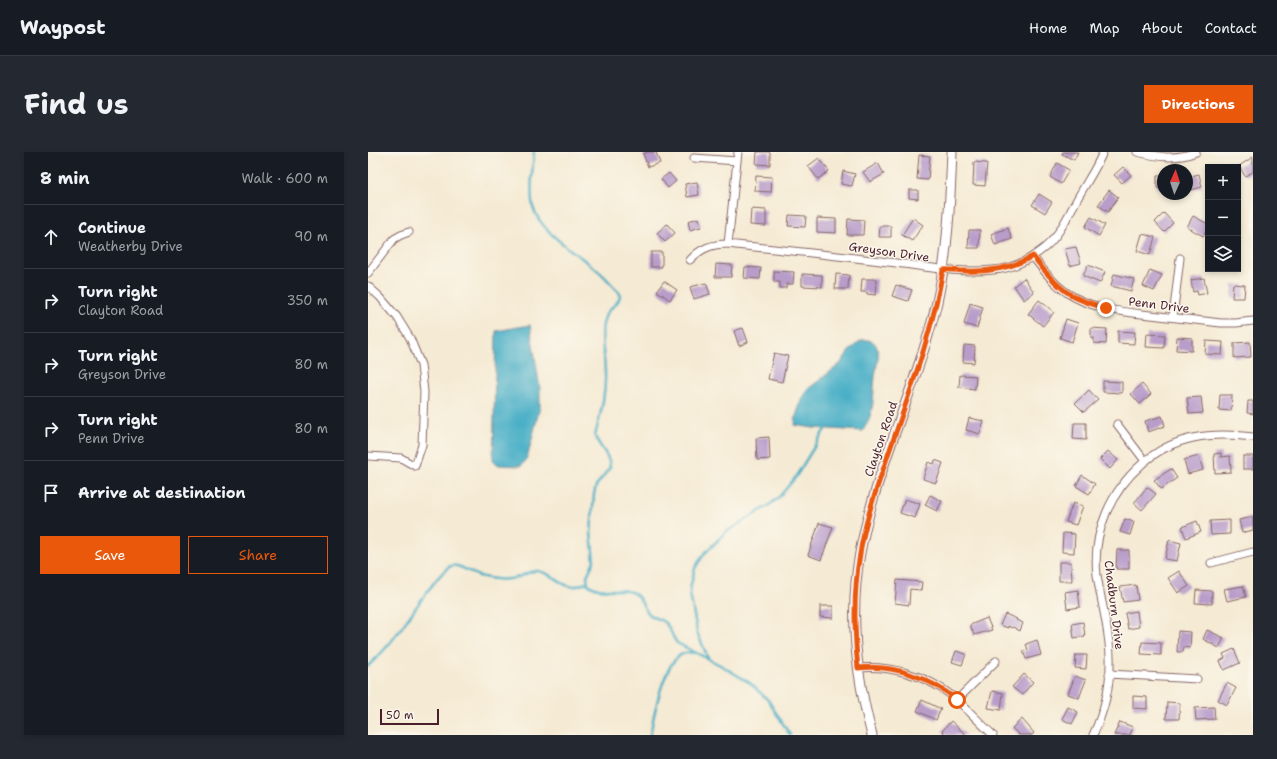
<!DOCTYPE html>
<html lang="en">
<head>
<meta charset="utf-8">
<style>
	:root { --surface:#171b24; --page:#242831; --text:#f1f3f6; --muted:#9ea1a6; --line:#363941; --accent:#ea580c }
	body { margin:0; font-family:"Shantell Sans",sans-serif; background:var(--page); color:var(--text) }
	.controls { position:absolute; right:12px; top:12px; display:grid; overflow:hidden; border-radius:0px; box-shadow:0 2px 6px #0003 }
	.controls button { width:36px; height:36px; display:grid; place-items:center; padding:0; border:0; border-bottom:1px solid var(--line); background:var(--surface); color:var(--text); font:20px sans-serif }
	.compass { position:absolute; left:789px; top:12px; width:36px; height:36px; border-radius:50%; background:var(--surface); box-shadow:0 2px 6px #0003; rotate:3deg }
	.scale { position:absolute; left:12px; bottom:10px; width:59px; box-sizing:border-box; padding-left:4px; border:2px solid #4a1f2b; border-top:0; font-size:11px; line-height:14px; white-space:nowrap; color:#4a1f2b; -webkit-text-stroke:3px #fbf7ec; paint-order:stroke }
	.stop { position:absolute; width:12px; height:12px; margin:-9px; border:3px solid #ea580c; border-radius:50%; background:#fff }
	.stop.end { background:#ea580c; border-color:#fff; box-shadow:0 1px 4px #0008 }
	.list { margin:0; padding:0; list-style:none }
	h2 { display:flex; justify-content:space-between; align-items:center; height:52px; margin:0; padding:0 16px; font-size:17px }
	h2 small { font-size:13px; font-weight:400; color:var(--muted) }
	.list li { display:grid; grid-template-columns:26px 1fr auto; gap:12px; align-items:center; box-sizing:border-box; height:64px; padding:0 16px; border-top:1px solid var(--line) }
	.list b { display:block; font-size:15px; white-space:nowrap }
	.list p { margin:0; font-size:13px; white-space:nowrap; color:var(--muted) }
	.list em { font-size:13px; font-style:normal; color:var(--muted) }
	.actions { display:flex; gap:8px; padding:12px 16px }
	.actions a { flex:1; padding:9px 0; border:1px solid var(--accent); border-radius:0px; text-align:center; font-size:14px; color:var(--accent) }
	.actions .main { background:var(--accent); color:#fff }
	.icon { flex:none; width:22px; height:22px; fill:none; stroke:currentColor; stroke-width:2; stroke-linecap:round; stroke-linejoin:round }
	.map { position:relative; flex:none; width:885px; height:583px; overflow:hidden; border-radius:0px }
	header { display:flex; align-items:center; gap:24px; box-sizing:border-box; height:56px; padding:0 20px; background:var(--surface); border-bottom:1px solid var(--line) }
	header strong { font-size:19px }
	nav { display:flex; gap:22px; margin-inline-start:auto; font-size:14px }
	.intro { display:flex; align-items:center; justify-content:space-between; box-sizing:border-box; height:96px; padding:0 24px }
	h1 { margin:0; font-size:28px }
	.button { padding:10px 18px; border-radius:0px; background:var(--accent); color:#fff; font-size:14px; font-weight:700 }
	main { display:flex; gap:24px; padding:0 24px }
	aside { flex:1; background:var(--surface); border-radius:0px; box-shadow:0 2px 6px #0003 }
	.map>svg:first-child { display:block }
	.water { fill:#46aec6; stroke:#486678 }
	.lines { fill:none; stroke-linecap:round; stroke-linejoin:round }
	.stream { stroke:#46aec6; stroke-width:2.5 }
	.building { fill:#b89cca }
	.minor-casing { stroke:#866666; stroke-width:9 }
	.tertiary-casing { stroke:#866666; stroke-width:11 }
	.minor { stroke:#fff; stroke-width:7 }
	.tertiary { stroke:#fff; stroke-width:9 }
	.route { stroke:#ea580c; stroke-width:5 }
	.labels { text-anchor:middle; stroke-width:3; stroke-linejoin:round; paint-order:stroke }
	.street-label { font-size:12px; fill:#4a1f2b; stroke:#fbf7ec }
</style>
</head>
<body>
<header>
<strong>Waypost</strong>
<nav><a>Home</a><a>Map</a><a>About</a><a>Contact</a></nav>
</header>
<div class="intro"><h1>Find us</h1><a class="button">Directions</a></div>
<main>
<aside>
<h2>8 min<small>Walk · 600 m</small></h2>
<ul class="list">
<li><svg class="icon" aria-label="ahead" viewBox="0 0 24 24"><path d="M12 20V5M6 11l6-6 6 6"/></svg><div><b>Continue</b><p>Weatherby Drive</p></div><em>90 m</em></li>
<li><svg class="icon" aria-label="right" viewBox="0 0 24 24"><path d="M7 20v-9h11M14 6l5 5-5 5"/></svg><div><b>Turn right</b><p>Clayton Road</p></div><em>350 m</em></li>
<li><svg class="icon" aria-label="right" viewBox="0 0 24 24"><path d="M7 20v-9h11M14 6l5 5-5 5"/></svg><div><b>Turn right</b><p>Greyson Drive</p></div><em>80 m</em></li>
<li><svg class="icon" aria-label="right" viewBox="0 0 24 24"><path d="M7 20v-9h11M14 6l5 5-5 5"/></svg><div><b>Turn right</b><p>Penn Drive</p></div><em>80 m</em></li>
<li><svg class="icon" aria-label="arrive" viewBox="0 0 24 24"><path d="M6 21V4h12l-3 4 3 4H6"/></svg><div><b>Arrive at destination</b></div></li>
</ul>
<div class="actions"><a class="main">Save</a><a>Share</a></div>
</aside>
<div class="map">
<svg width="885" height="583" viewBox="0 0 885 583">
	<rect width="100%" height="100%" fill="#fbf7ec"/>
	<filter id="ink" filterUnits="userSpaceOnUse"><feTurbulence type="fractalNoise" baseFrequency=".025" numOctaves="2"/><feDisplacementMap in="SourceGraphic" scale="8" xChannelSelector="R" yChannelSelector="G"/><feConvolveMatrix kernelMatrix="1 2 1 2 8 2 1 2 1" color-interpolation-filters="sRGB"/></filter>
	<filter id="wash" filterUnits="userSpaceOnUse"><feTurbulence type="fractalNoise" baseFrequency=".012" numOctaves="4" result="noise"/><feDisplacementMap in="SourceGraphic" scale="16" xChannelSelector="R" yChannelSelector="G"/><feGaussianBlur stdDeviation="0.9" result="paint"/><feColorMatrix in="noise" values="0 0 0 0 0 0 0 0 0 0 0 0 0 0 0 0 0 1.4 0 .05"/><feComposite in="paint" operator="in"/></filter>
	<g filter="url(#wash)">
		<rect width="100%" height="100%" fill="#f5ead3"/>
		<path class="water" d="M 162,173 L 172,237 L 172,255 L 159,307 L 153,314 L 131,313 L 125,309 L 128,179 Z
			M 494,188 C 500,187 508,189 509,196 C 512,203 509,210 508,218 C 505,233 507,249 502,265 C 501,270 497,274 495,279 L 445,276 L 427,273 L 428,264 L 434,246 L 440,237 L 472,212 L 481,199 L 489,191 Z"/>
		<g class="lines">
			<path class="stream" d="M 166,0 C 165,17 161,38 165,55 C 173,82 212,103 233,121 C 239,127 245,134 252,141 C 253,150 244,154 239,161 C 237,164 236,168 235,172 C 232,188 237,205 237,221 C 238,243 232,263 227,284 C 231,295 242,303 242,315 L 228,334 L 226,342 L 223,381 L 226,409 L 219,424 L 220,432 C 232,442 249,435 263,440 C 273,443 275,457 282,463 C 287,467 294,467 298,472 C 303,477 304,485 309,491 L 354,514 L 382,531 L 400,548 L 422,583
				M 340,506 L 329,480 L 322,441 L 323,432 L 327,416 L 336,402 L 358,380 L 400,354 L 411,345 L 427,326 L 459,274
				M 0,514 C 7,507 15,500 21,492 C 34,478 69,420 83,414 C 90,411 104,422 111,424 C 123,427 136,429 147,426 C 154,424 163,418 170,419 C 193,423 193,443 220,430
				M 282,583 C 286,564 295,507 317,501 C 320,500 326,501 329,501"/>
		</g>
		<g id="blocks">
			<path class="building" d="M 280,0 L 288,0 L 292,11 L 280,15 L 275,2 Z
				M 389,0 L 402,0 L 402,13 L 388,12 Z
				M 695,0 L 710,0 L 706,8 L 694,2 Z
				M 551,3 L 562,4 L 560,28 L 549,27 Z
				M 885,5 L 885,20 L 877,24 L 871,14 Z
				M 451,6 L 461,19 L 450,27 L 440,14 Z
				M 606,10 L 619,11 L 617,34 L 605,33 Z
				M 510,11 L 516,22 L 502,30 L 495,20 Z
				M 689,11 L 701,18 L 693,32 L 682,25 Z
				M 755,15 L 763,23 L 754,31 L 746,23 Z
				M 475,19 L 487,22 L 484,34 L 473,32 Z
				M 301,21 L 308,29 L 300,36 L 293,27 Z
				M 831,22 L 834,35 L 819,39 L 819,25 Z
				M 388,24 L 404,25 L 403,40 L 387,39 Z
				M 789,24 L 795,24 L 795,37 L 789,36 Z
				M 329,30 L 331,43 L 319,45 L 317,32 Z
				M 541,38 L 550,38 L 550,47 L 541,46 Z
				M 741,38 L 750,45 L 740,60 L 730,53 Z
				M 671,42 L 684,50 L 677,61 L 664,53 Z
				M 383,57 L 398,58 L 398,74 L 382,73 Z
				M 796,61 L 805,71 L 796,80 L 787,70 Z
				M 421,63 L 438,64 L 437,75 L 420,74 Z
				M 825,64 L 840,72 L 840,77 L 835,84 L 819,75 Z
				M 723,65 L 737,73 L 731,84 L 717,75 Z
				M 331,66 L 333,75 L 322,78 L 320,69 Z
				M 449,66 L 468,67 L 468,81 L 449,80 Z
				M 545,66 L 555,73 L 544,89 L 534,83 Z
				M 480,67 L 496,68 L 495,83 L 479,83 Z
				M 299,72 L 307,81 L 297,90 L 289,81 Z
				M 512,74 L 523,74 L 523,85 L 511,85 Z
				M 640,76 L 644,87 L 627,93 L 623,82 Z
				M 601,78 L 612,78 L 611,96 L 600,96 Z
				M 774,82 L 787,85 L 782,103 L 769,99 Z
				M 708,95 L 713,111 L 702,114 L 697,97 Z
				M 283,100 L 294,100 L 294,115 L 283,115 Z
				M 348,112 L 364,113 L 363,125 L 347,125 Z
				M 720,113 L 737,120 L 732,131 L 715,124 Z
				M 377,115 L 393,116 L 392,127 L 376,126 Z
				M 782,118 L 794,123 L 786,139 L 775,134 Z
				M 406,119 L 426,120 L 425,132 L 418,132 L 418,136 L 412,136 L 412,130 L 406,130 Z
				M 434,122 L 454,123 L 454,135 L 434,134 Z
				M 468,122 L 481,123 L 480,137 L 467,137 Z
				M 746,122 L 766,127 L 763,139 L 743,134 Z
				M 656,126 L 666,140 L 656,148 L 646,134 Z
				M 836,126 L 839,141 L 830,143 L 829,139 L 825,140 L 823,128 Z
				M 494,127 L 509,127 L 508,143 L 499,142 L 499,140 L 493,140 Z
				M 296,129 L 309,138 L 302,148 L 289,139 Z
				M 338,131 L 342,142 L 326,147 L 322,135 Z
				M 865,132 L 877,133 L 876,146 L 864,146 Z
				M 528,133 L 544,138 L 540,149 L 524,144 Z
				M 671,148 L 686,160 L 675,174 L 660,162 Z
				M 602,151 L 615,155 L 609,176 L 596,172 Z
				M 698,167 L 710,171 L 704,190 L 692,186 Z
				M 375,176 L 380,190 L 371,194 L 366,179 Z
				M 723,176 L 739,177 L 738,192 L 726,191 L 726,186 L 723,186 Z
				M 750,179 L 767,180 L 766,192 L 750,191 Z
				M 779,182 L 797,183 L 796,196 L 778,195 Z
				M 809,185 L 824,186 L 824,199 L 808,198 Z
				M 838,189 L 855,190 L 854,203 L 837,202 Z
				M 882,190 L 883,205 L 866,206 L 866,191 Z
				M 596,193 L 607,194 L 606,211 L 595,210 Z
				M 406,201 L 420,204 L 414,230 L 400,227 Z
				M 592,223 L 608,224 L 607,237 L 591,235 Z
				M 735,229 L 754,230 L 754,241 L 735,240 Z
				M 774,232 L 783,242 L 772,252 L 763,242 Z
				M 721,238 L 730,248 L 716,260 L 707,251 Z
				M 852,243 L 864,243 L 863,259 L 851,258 Z
				M 833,245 L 835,261 L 821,262 L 819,246 Z
				M 880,249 L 885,249 L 885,262 L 879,261 Z
				M 794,264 L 797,274 L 780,280 L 777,269 Z
				M 601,266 L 616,269 L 612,282 L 598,278 Z
				M 706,271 L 718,271 L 718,288 L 705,287 Z
				M 401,285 L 402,307 L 389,308 L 388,286 Z
				M 740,299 L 750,308 L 742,317 L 732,307 Z
				M 853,301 L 853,305 L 862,304 L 863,320 L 847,321 L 846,302 Z
				M 831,304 L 835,318 L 820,322 L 816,308 Z
				M 875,304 L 885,304 L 885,317 L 875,317 Z
				M 567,308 L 575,311 L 568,331 L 555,327 L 560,310 L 566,312 Z
				M 803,317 L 809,326 L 793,337 L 786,328 Z
				M 714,323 L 727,332 L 721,342 L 708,334 Z
				M 779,335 L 788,342 L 774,358 L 766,351 Z
				M 562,343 L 574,349 L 569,359 L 557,353 Z
				M 537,347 L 552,352 L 547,366 L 532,361 Z
				M 705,351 L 715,354 L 708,373 L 698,370 Z
				M 885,365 L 885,378 L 874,381 L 871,368 Z
				M 757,367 L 766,370 L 762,383 L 752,380 Z
				M 862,368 L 862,382 L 843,383 L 842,369 Z
				M 829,369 L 833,380 L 818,386 L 814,375 Z
				M 451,371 L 465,375 L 453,408 L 440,403 Z
				M 695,381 L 707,382 L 706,401 L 694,400 Z
				M 801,388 L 813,391 L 809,409 L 797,407 Z
				M 749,398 L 761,398 L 761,417 L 748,417 Z
				M 691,410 L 703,410 L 704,429 L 691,429 Z
				M 811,419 L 821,434 L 810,441 L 800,426 Z
				M 529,428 L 554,430 L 553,438 L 542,437 L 541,453 L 527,451 Z
				M 768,433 L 770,448 L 755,450 L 752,435 Z
				M 875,434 L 878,445 L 859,449 L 856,437 Z
				M 710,438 L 712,455 L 699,457 L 697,440 Z
				M 828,438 L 844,439 L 844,452 L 827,451 Z
				M 452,454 L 465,454 L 465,466 L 452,465 Z
				M 769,459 L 771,475 L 760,477 L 757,461 Z
				M 637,462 L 649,467 L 648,468 L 655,471 L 652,479 L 645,475 L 644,476 L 640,474 L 640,476 L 632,473 Z
				M 619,466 L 624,478 L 606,483 L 602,473 Z
				M 715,470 L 717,484 L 706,486 L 704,472 Z
				M 839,478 L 856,486 L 851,496 L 835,487 Z
				M 810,479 L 823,480 L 822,496 L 816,495 L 815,500 L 809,500 Z
				M 669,488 L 673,503 L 658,507 L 655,499 L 660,498 L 658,492 Z
				M 774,490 L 793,491 L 793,503 L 773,502 Z
				M 866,497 L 872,511 L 856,518 L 852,509 L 857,506 L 855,502 Z
				M 588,499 L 598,502 L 594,513 L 584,510 Z
				M 708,503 L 719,503 L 718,517 L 707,516 Z
				M 656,522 L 665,530 L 654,543 L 644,535 Z
				M 707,524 L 718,528 L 711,546 L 700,542 Z
				M 859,531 L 868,536 L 859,553 L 850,548 Z
				M 624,539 L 635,541 L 633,558 L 620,556 Z
				M 765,544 L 779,545 L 779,557 L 765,556 Z
				M 554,548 L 573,557 L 568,568 L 549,559 Z
				M 799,550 L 812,551 L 811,567 L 798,567 Z
				M 700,555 L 710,560 L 704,572 L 694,567 Z
				M 846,555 L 847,567 L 828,568 L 827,556 Z
				M 654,567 L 666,581 L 664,583 L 651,583 L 644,576 Z
				M 583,569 L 598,583 L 578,583 L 574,579 Z
				M 752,570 L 765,575 L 762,583 L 746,583 Z"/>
		</g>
	</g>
	<g filter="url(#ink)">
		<use href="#blocks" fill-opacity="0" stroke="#866666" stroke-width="1"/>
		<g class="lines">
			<defs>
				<path id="minor" d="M 769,0 C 789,5 808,8 828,0
					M 326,6 L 369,9
					M 360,92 L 370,0
					M 665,105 C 676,119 689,136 706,145 C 730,158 757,160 783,163 C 806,166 830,168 853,171 L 868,171 L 885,169
					M 322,108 C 333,96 344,92 360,92 C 413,98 467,103 520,110 C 555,114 589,122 625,118 C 643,117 661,108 675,97 C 692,84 701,61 712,42 C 720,28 729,15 735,0
					M 0,121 L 26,87 L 33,83 L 41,80
					M 0,134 L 12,145 L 29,165 L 42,186 L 53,213 L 56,240 L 54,293 L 47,314 L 33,306 L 0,304
					M 805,165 L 812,106
					M 749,272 L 777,309
					M 843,411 L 885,400
					M 490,516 C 522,513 557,523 583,543 C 598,555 611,570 625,583
					M 741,522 L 829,527
					M 589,548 L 628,509
					M 725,583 C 737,558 743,531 742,504 C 741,476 733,450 729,423 C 724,380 743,339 774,312 C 806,283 844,280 885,285"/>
				<path id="tertiary" d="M 504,583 C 488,524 481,461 492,401 C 508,315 549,235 569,150 C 580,101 582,50 584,0"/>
			</defs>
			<use href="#minor" class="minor-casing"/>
			<use href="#tertiary" class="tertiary-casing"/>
			<use href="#minor" class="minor"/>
			<use href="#tertiary" class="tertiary"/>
		</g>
	</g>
	<g class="lines" filter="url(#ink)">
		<path class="route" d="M 589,548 C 562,526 526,512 490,516 C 486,478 485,440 492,402 C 497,368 509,336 520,303 C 541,242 564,182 575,118 C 582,117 590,119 597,119 C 621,120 643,117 665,104 C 676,119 689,135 705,144 C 715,150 727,153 738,156"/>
	</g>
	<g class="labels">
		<g class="street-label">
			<text transform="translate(521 100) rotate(8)" y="4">Greyson Drive</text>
			<text transform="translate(791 153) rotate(7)" y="4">Penn Drive</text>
			<text transform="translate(513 287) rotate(-71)" y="4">Clayton Road</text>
			<text transform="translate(746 453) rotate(83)" y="4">Chadburn Drive</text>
		</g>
	</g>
</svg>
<div class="controls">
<button>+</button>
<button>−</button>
<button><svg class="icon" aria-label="layers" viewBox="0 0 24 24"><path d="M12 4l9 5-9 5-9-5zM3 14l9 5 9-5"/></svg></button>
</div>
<svg class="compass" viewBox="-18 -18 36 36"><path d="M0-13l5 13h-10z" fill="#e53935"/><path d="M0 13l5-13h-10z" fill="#9ea1a6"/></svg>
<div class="scale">50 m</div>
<div class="stop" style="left:589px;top:548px"></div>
<div class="stop end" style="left:738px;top:156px"></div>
</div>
</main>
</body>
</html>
